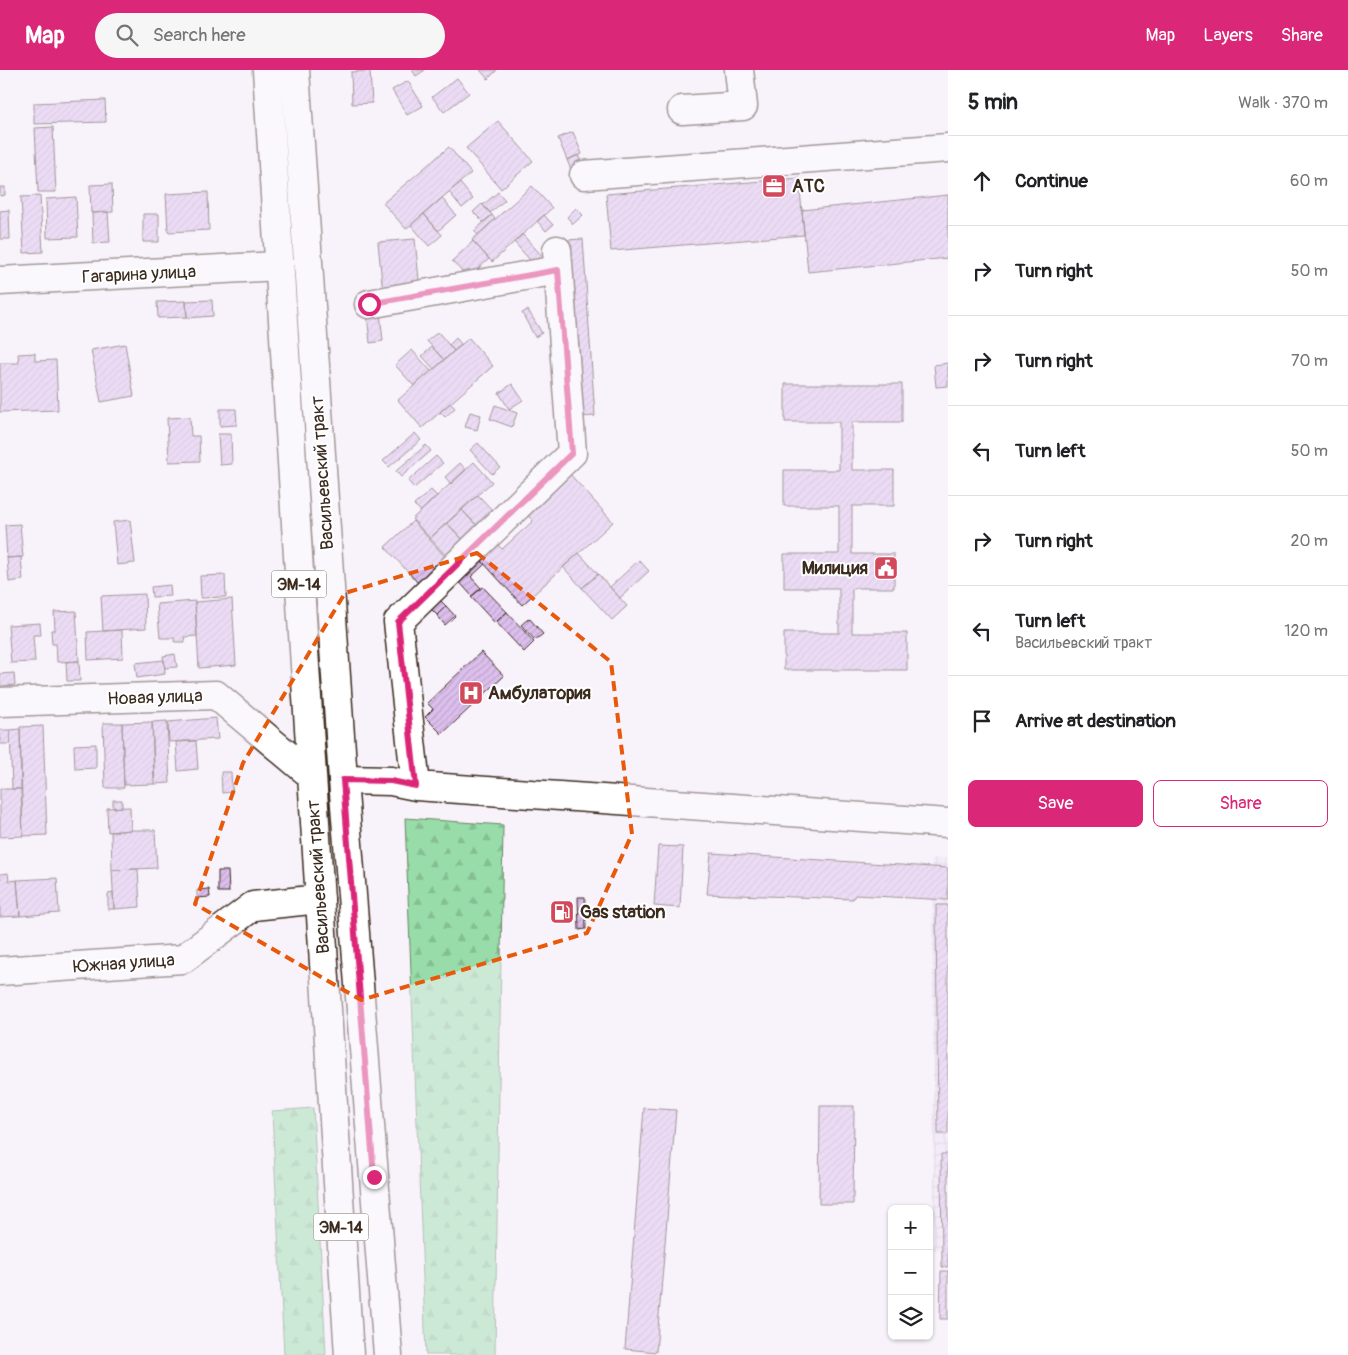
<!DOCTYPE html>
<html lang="en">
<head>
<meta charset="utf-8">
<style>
	:root { --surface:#fff; --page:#f6f6f6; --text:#202124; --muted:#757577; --line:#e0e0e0; --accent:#db2777 }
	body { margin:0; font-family:Pangolin,sans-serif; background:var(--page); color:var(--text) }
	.controls { position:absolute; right:15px; bottom:15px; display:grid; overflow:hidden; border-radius:8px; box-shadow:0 1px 4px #0004 }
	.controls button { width:45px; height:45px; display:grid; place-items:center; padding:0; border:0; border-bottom:1px solid var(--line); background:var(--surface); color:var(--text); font:25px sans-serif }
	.stop { position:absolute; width:15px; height:15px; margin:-11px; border:4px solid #db2777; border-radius:50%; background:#fff }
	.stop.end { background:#db2777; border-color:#fff; box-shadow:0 1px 5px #0008 }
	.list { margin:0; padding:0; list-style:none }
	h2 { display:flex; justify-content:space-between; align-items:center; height:65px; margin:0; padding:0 20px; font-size:21px }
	h2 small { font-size:16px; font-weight:400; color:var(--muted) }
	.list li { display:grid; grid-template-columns:32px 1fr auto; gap:15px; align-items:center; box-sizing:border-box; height:90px; padding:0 20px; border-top:1px solid var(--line) }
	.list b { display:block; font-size:19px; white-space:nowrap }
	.list p { margin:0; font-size:16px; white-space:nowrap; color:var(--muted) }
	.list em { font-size:16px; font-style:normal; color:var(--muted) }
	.actions { display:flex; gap:10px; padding:15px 20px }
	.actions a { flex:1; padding:11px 0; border:1px solid var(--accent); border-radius:8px; text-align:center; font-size:18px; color:var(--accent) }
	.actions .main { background:var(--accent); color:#fff }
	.icon { flex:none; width:28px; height:28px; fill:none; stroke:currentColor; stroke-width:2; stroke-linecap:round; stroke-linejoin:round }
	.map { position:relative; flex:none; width:948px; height:1285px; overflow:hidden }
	header { display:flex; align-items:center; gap:30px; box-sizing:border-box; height:70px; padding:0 25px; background:var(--accent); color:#fff }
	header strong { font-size:24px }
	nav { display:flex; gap:28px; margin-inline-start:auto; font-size:18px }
	.search { width:350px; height:45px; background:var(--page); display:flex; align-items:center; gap:12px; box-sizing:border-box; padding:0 18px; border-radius:28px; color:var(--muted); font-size:19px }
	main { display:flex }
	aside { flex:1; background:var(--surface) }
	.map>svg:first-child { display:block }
	.industrial { fill:url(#industrial-grid) }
	.forest { fill:url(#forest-firs); stroke:#6a8464 }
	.building { fill:url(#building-hatch); stroke:#3b2a1e }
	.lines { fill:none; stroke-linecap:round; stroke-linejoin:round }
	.minor-casing { stroke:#3b2a1e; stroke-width:31 }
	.primary-casing { stroke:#3b2a1e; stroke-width:31 }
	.minor { stroke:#fff; stroke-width:28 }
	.primary { stroke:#fff; stroke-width:28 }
	.route { stroke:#db2777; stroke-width:6 }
	.marked { fill:none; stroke:#e8590c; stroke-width:4; stroke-dasharray:10 6; stroke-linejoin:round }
	.labels { text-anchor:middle; stroke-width:4; stroke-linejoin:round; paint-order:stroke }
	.shield { fill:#fff; stroke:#766a62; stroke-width:1 }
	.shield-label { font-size:16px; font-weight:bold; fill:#3b2a1e }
	.poi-label { font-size:18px; font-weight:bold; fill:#3b2a1e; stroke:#fff; text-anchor:start }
	.street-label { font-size:18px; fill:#3b2a1e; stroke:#fff }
</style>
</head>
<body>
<header>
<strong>Map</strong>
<div class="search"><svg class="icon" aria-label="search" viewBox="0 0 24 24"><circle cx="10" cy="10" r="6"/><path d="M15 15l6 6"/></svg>Search here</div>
<nav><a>Map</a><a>Layers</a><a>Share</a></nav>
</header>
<main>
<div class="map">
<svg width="948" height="1285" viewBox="0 0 948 1285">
	<defs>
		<pattern id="industrial-grid" width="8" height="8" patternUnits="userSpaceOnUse" patternTransform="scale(1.25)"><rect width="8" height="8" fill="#f0e3f7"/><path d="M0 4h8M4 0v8" fill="none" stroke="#cfc3d3"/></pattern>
		<pattern id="forest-firs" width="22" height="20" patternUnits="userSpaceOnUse" patternTransform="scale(1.25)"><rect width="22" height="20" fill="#98dda9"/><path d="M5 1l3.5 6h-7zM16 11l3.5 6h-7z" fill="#84be91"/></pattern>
		<pattern id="building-hatch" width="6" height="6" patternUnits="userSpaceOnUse" patternTransform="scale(1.25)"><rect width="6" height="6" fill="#dcbfed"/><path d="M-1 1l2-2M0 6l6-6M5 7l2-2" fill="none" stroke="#bea4cb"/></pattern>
	</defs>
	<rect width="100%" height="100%" fill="#f8f2fb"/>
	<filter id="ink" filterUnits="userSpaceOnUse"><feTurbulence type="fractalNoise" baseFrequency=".02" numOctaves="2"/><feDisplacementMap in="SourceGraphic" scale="10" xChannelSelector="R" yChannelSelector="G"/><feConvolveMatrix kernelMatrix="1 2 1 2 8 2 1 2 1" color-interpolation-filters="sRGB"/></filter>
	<g filter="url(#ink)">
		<path class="industrial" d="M 932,788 L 948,789 L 948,1180 L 934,1180 Z"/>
		<path class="forest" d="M 405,748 L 503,755 L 495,1285 L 426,1285 Z
			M 313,1038 L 326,1285 L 284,1285 L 272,1041 Z"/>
		<path class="building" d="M 412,0 L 425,0 L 416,6 Z
			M 480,0 L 497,0 L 488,9 Z
			M 370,1 L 372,33 L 352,34 L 351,2 Z
			M 457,8 L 469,23 L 444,42 L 432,27 Z
			M 408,11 L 423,36 L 407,45 L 392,20 Z
			M 105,30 L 106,52 L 34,54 L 34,33 Z
			M 498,51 L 533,91 L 501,119 L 466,78 Z
			M 53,57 L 56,122 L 38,122 L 35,58 Z
			M 573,62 L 582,84 L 567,90 L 558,68 Z
			M 449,77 L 471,103 L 406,159 L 383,133 Z
			M 578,85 L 585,100 L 573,105 L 567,90 Z
			M 799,108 L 804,165 L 611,181 L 606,124 Z
			M 460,113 L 473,129 L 462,138 L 449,122 Z
			M 112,114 L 113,142 L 91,143 L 90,115 Z
			M 532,116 L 552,138 L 492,192 L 472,170 Z
			M 0,117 L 5,117 L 5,125 L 0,126 Z
			M 208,122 L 209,160 L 168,162 L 166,124 Z
			M 498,122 L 505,130 L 490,143 L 483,135 Z
			M 948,125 L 948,188 L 808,202 L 802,140 Z
			M 40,126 L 43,182 L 24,183 L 21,127 Z
			M 76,127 L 78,167 L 47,168 L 46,129 Z
			M 442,128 L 456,145 L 438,161 L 424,144 Z
			M 482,134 L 492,145 L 483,152 L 473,142 Z
			M 576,138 L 583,145 L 573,154 L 567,147 Z
			M 9,140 L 10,169 L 0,169 L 0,141 Z
			M 108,142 L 110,172 L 93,173 L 92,143 Z
			M 143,144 L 159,144 L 159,172 L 143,172 Z
			M 424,144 L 442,165 L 429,176 L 411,155 Z
			M 492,145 L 495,149 L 478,165 L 474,161 Z
			M 544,145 L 553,155 L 546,161 L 537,151 Z
			M 522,164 L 546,190 L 537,198 L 514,172 Z
			M 415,169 L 420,220 L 383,223 L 378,172 Z
			M 583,169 L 595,346 L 578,347 L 566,170 Z
			M 473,171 L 489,189 L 468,208 L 452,191 Z
			M 212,230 L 213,246 L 187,248 L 186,231 Z
			M 186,231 L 187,247 L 158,248 L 157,232 Z
			M 528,240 L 542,263 L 535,267 L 522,243 Z
			M 380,242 L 383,271 L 370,273 L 367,244 Z
			M 438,262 L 454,281 L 444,290 L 427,271 Z
			M 456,268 L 462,275 L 454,281 L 449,275 Z
			M 469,268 L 493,296 L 422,358 L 398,330 Z
			M 125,274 L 134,326 L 101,332 L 91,280 Z
			M 432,277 L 444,290 L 434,299 L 422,286 Z
			M 412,280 L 431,301 L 414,316 L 395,295 Z
			M 35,283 L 35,291 L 56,290 L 58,340 L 0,342 L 0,293 L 19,293 L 18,284 Z
			M 948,293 L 948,316 L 936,317 L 934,295 Z
			M 512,314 L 523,330 L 509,339 L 499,323 Z
			M 785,314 L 902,314 L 902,352 L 852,352 L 852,400 L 894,400 L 894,436 L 852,436 L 852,484 L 894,484 L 894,518 L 852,518 L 852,563 L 907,563 L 907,600 L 784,600 L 784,563 L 839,563 L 839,518 L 784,518 L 784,484 L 839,484 L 839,436 L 784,436 L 784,400 L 839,400 L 839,352 L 785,352 Z
			M 450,333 L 455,338 L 445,347 L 440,342 Z
			M 495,335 L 517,343 L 512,357 L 490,349 Z
			M 220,339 L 236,339 L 237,355 L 220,356 Z
			M 470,342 L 481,345 L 477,360 L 465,357 Z
			M 190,347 L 191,366 L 199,366 L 200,391 L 169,392 L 167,348 Z
			M 415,363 L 421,370 L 389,397 L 383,391 Z
			M 218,364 L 231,364 L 232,394 L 220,395 Z
			M 478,373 L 500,397 L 492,404 L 470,380 Z
			M 426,375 L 431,381 L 401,407 L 396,401 Z
			M 436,386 L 443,393 L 414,418 L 408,411 Z
			M 474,392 L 492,412 L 430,468 L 412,449 Z
			M 460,393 L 466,400 L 451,414 L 445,407 Z
			M 568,402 L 613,452 L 522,535 L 480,489 L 497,474 L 502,479 L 533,451 L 524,441 Z
			M 431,420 L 437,426 L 421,441 L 414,435 Z
			M 478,425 L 496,444 L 480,459 L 462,440 Z
			M 462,440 L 480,459 L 465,472 L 447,453 Z
			M 130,450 L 135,493 L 117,495 L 113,452 Z
			M 413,451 L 447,489 L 419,514 L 385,477 Z
			M 447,453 L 465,472 L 448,488 L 430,468 Z
			M 20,454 L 23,487 L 7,488 L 5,455 Z
			M 579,483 L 598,504 L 582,518 L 563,497 Z
			M 21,487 L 23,510 L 9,512 L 7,488 Z
			M 478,487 L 485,494 L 471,507 L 481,518 L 472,526 L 455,507 Z
			M 639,490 L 649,501 L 620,528 L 610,517 Z
			M 598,504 L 627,536 L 612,550 L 582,518 Z
			M 225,505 L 226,527 L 201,528 L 200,506 Z
			M 170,515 L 171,526 L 152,527 L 151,517 Z
			M 483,517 L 507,542 L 495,553 L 471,527 Z
			M 145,524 L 146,558 L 103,561 L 101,526 Z
			M 438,528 L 446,536 L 437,545 L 429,537 Z
			M 232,529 L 236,595 L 199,598 L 195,532 Z
			M 195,531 L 197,566 L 184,567 L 185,572 L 175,572 L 174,568 L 160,568 L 157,534 Z
			M 446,536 L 455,546 L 445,555 L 437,545 Z
			M 76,541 L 79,591 L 57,592 L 56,574 L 52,574 L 51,560 L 55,560 L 54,542 Z
			M 507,542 L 534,572 L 524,582 L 496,552 Z
			M 529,548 L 543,564 L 535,570 L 521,555 Z
			M 40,553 L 41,565 L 33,565 L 35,592 L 11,593 L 8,555 Z
			M 122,560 L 123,588 L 88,590 L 87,562 Z
			M 481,582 L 504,606 L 442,664 L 425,647 L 433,639 L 427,633 Z
			M 175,584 L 177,597 L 165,598 L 163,586 Z
			M 164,590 L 165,604 L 137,608 L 135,593 Z
			M 79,591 L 80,611 L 67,611 L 66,592 Z
			M 14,603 L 15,615 L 0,616 L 0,604 Z
			M 216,648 L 218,669 L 169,672 L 168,652 Z
			M 167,651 L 170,713 L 155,714 L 152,652 Z
			M 152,652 L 154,714 L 124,715 L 122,653 Z
			M 103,653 L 122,653 L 124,718 L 105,718 Z
			M 43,656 L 47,765 L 23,766 L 20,657 Z
			M 20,659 L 21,719 L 12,719 L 10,660 Z
			M 0,660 L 10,660 L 10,674 L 0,674 Z
			M 196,671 L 198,699 L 178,701 L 176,672 Z
			M 96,674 L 96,698 L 75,699 L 74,675 Z
			M 221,702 L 231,702 L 232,722 L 222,723 Z
			M 0,719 L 21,719 L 23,766 L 0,767 Z
			M 113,730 L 122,730 L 122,737 L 113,738 Z
			M 130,737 L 131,760 L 108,762 L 107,738 Z
			M 131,760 L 155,760 L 157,798 L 112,800 L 111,762 Z
			M 658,776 L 683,777 L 680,838 L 654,836 Z
			M 711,783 L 948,798 L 948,830 L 855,825 L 853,829 L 707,824 Z
			M 138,799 L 140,837 L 114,839 L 112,800 Z
			M 218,801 L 228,801 L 229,822 L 218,822 Z
			M 8,803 L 9,811 L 17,810 L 20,846 L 0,847 L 0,804 Z
			M 57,808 L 59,843 L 20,846 L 17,810 Z
			M 209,819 L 210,827 L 197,828 L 197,820 Z
			M 113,823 L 114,839 L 108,839 L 108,824 Z
			M 578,827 L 585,827 L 586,859 L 579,860 Z
			M 936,835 L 948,835 L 948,1064 L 938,1064 Z
			M 820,1036 L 854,1036 L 853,1134 L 819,1134 Z
			M 644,1038 L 676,1040 L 656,1282 L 625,1279 Z
			M 941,1084 L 948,1084 L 948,1197 L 942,1197 Z
			M 941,1201 L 948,1201 L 948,1249 L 940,1249 Z"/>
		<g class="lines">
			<defs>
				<path id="minor" d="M 682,40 L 743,36 L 739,0
					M 584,105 L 948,78
					M 0,211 L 278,196
					M 369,234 L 558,200
					M 0,632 L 216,625 L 311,705
					M 343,710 L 391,711 L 416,716 L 948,753
					M 416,716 L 398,552 L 572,383 L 557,180
					M 0,901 L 183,889 L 253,836 L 320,829"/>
				<path id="primary" d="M 267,0 L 349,1285
					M 295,0 L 343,710 L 388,1285"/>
			</defs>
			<use href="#minor" class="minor-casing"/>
			<use href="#primary" class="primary-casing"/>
			<use href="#minor" class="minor"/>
			<use href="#primary" class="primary"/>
		</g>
	</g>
	<g class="lines" filter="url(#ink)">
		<path class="route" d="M 369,234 L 558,200 L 572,383 L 398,552 L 416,716 L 391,711 L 343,710 L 374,1107"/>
	</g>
	<path d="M0 0H948V1285H0ZM 477,483 L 611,592 L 632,764 L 587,863 L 361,930 L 195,834 L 243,693 L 345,523 Z" fill="#f8f2fb" fill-opacity=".55" fill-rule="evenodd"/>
	<path class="marked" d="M 477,483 L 611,592 L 632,764 L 587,863 L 361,930 L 195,834 L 243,693 L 345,523 Z"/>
	<defs>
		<symbol id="office-square" viewBox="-11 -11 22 22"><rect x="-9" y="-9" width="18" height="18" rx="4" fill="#d1495b" stroke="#fff"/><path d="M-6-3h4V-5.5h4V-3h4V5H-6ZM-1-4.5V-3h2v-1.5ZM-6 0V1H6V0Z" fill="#fff"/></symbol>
		<symbol id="civic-square" viewBox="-11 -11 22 22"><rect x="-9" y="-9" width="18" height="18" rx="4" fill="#d1495b" stroke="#fff"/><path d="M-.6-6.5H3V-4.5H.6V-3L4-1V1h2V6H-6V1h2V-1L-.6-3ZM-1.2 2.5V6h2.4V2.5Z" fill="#fff"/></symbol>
		<symbol id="hospital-square" viewBox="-11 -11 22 22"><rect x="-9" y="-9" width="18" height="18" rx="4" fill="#d1495b" stroke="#fff"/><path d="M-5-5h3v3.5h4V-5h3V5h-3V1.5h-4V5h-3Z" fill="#fff"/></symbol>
		<symbol id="fuel-square" viewBox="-11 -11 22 22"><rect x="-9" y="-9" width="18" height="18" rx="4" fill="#d1495b" stroke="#fff"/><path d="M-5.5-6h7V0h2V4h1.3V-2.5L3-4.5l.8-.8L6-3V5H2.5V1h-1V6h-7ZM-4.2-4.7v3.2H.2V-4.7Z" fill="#fff"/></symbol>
	</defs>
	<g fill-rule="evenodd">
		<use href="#office-square" x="760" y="102" width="28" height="28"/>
		<use href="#civic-square" x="872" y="484" width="28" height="28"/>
		<use href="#hospital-square" x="457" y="609" width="28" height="28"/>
		<use href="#fuel-square" x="548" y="828" width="28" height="28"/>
	</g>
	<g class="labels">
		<g class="shield">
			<rect x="271.5" y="500.5" width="55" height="27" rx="4"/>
			<rect x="313.5" y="1143.5" width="55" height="27" rx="4"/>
		</g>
		<g class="shield-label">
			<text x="299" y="520">ЭМ-14</text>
			<text x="341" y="1163">ЭМ-14</text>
		</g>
		<g class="poi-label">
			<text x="792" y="122">АТС</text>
			<text x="868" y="504" text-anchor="end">Милиция</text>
			<text x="488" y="629">Амбулатория</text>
			<text x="580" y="848">Gas station</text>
		</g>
		<g class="street-label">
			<text transform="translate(139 204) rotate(-3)" y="6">Гагарина улица</text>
			<text transform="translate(322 403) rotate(-94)" y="6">Васильевский тракт</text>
			<text transform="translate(155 627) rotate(-2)" y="6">Новая улица</text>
			<text transform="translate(318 807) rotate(-94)" y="6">Васильевский тракт</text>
			<text transform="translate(124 893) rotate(-4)" y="6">Южная улица</text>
		</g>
	</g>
</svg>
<div class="controls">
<button>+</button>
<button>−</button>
<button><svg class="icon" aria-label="layers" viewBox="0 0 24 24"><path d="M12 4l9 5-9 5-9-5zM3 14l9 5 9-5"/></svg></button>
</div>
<div class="stop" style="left:369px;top:234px"></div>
<div class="stop end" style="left:374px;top:1107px"></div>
</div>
<aside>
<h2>5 min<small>Walk · 370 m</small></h2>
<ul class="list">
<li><svg class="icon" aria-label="ahead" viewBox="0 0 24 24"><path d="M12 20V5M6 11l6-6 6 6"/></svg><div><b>Continue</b></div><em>60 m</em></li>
<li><svg class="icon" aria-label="right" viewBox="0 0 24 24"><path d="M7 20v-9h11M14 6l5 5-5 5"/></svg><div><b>Turn right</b></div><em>50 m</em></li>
<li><svg class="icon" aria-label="right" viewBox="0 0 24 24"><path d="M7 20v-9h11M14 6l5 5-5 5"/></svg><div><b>Turn right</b></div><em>70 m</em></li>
<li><svg class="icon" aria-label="left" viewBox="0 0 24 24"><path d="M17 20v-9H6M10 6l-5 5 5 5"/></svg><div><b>Turn left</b></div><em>50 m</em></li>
<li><svg class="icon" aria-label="right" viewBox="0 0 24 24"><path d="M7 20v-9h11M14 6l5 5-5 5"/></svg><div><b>Turn right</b></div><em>20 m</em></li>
<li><svg class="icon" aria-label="left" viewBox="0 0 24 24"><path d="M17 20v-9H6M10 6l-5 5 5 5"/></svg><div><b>Turn left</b><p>Васильевский тракт</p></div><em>120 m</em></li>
<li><svg class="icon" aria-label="arrive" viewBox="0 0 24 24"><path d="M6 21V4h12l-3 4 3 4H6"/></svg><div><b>Arrive at destination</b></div></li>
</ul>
<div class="actions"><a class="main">Save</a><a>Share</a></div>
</aside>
</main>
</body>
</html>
